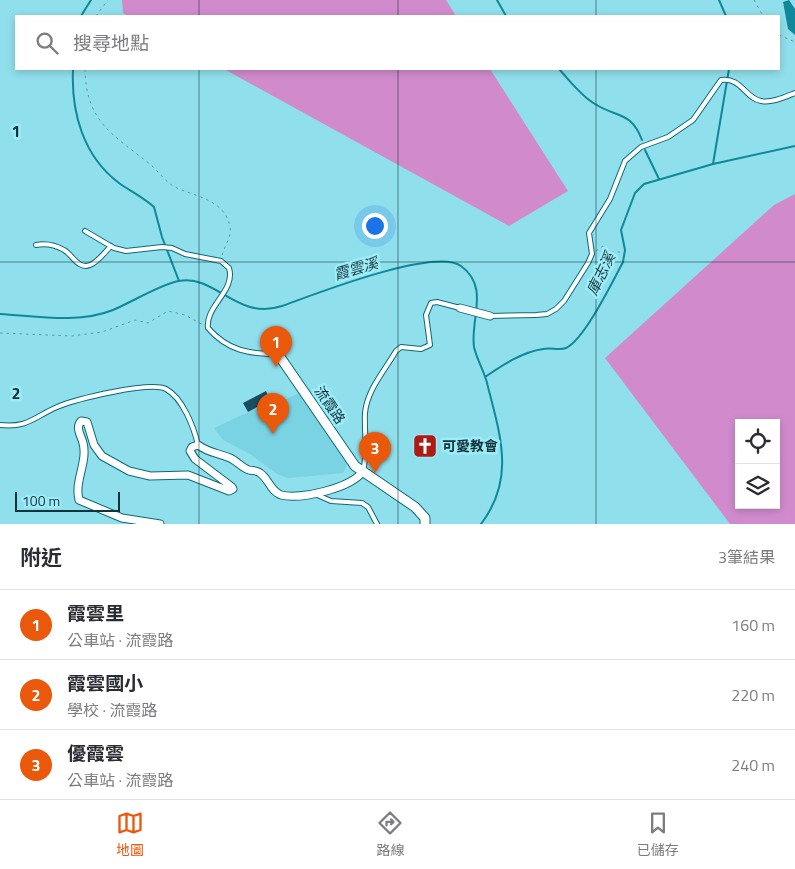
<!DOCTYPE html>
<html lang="zh-TW">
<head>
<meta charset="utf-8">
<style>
	:root { --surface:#fff; --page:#f7f7f7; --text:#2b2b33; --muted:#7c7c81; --line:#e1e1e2; --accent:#ea580c }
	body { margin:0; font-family:"Titillium Web","Noto Sans TC",sans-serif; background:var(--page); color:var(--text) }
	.controls { position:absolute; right:15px; bottom:15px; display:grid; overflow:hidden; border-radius:0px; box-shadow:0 2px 8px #0003 }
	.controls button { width:45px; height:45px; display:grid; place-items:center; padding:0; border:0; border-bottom:1px solid var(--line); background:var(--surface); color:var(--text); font:25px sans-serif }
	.scale { position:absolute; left:15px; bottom:12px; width:105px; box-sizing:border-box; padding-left:5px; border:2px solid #123338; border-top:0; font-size:14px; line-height:18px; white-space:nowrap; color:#123338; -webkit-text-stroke:4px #9decf9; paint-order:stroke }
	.you { position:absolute; left:374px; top:225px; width:18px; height:18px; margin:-12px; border:4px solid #fff; border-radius:50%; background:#1a73e8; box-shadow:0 0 0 8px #1a73e833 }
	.badge { display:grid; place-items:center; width:32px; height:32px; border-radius:50%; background:var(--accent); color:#fff; font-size:16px; font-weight:700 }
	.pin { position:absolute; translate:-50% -41px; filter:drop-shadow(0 1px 2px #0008) }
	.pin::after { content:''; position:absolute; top:26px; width:18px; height:15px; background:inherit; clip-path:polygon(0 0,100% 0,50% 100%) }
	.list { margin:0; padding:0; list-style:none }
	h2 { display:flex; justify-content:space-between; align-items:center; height:65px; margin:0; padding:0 20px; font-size:21px }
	h2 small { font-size:16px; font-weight:400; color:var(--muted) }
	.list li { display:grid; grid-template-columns:32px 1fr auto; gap:15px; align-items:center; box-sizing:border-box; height:70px; padding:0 20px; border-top:1px solid var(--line) }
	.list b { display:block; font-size:19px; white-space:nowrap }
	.list p { margin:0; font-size:16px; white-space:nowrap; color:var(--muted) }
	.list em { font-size:16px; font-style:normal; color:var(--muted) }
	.icon { flex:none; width:28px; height:28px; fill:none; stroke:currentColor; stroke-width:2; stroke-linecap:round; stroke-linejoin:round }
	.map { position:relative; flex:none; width:795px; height:524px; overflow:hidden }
	.search { position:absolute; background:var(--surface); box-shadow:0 2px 8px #0003; left:15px; right:15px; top:15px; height:55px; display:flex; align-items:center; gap:12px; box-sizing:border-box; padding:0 18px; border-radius:0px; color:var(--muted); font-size:19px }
	.sheet { height:275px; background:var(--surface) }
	nav { display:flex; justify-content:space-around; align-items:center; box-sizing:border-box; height:70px; border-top:1px solid var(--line); background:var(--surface); font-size:14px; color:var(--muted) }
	nav a { display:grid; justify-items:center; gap:2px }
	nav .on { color:var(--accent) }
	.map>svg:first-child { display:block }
	.built { fill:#79d3e2 }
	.green { fill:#d18bcd; fill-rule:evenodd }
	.water { fill:#0f8999 }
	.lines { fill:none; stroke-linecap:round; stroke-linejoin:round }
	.stream { stroke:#0f8999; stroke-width:2 }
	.building { fill:#194d62 }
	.service-casing { stroke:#0d6975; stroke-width:6 }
	.minor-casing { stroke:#0d6975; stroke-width:9 }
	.tertiary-casing { stroke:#0d6975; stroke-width:11 }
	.path { stroke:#5b97a1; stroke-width:1; stroke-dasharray:2.5 4; stroke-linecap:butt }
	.service { stroke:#fff; stroke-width:4 }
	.minor { stroke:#fff; stroke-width:7 }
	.tertiary { stroke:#fff; stroke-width:9 }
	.grid { fill:none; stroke:#123338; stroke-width:1; stroke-opacity:0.55 }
	.labels { text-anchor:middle; stroke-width:5; stroke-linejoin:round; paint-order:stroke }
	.street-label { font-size:14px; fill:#123338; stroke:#9decf9 }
	.poi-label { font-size:14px; font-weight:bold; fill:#123338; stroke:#9decf9; text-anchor:start }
	.water-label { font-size:15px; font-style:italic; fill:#1c3c41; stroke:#9decf9 }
	.grid-label { font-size:16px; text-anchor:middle; font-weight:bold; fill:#123338; stroke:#9decf9; stroke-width:5; stroke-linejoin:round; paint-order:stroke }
</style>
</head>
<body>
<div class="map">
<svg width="795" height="524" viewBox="0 0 795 524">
	<rect width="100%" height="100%" fill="#90dfec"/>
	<path class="built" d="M 301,392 L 347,464 L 343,473 L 288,478 L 277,474 L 250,454 L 223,440 L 214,428 L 273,401 L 276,404 Z"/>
	<path class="green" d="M 122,0 L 446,0 L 456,16 L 128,16 L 123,13 Z
		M 224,69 L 490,69 L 568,191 L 509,226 Z
		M 795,194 L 795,524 L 730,524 L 605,358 L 774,205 ZM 739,423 L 776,423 L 776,505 L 739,505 Z"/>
	<path class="water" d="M 789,0 L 795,9 L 795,35 L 788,29 L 783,2 Z"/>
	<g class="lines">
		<path class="stream" d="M 497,0 L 506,16
			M 719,0 L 726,16
			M 81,16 L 91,0
			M 73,69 C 71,112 83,156 119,183 C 130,191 143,197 154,207 L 162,237 L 179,281
			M 559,69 C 570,81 581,96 595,104 C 617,118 631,111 642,140
			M 645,150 L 659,179
			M 713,164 L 729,69
			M 0,314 C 37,316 78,324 113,310 C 130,303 163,283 179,281 C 216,274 236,321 282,306 C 313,295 434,247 461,266 C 490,287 470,319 474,347 C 477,360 484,371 487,383 C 500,435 516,478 481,524
			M 485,377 C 503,365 522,352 543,349 C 551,347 559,351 566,348 C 584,340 613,281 623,262 L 625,250 L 621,230 L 635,193 L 644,184 L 713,164 L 795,146"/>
	</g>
	<path class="building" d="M 266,391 L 270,400 L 248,412 L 243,403 Z"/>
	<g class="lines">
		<defs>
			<path id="service" d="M 85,231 L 114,248 L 126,251 L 162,247 L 172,248 L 185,254 L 221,261 L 229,268 C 236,291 205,306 208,328 C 228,351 249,354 278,354
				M 36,245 C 46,243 55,245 64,250 C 72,254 78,270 90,265 C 98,262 105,252 111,246
				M 490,316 L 536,315 L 547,314 L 556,309 L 564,301 L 588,263 L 592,254 L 589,233 L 610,199 L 625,161 L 641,147 L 668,137 L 693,120 L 721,80 C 741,77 745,98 761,101 C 772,103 785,97 795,93
				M 0,425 C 28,428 34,417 57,407 C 76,399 150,381 166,389 C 183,398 194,428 198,445
				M 363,471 C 368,452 364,433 365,413 C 367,390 385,370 396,351 L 401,347 L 421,349 L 430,345 L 426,315 L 431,303 L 437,302 L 460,308
				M 315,494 L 331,501 L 362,503 L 368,507 L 377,524"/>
			<path id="minor" d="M 460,308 L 490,316
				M 160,524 L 122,518 L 79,500 C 74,481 88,462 83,443 C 81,435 75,428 81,421 L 87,422 L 94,445 L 102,456 L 129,471 L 150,476 L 188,475 L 229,491 L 233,489 L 232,487 L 195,459 L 190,451 L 192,447 L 198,445 C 209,453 218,453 230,458 C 237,461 242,468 249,470 C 253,471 257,470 260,473 C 269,479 270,491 281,495 C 300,500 352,488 363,471"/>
			<path id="tertiary" d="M 278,354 L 355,466 L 415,507 L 425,518 L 425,524"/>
		</defs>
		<use href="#service" class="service-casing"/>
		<use href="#minor" class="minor-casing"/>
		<use href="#tertiary" class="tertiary-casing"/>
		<path class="path" d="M 754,0 L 763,16
			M 96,16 L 108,0
			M 779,35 L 795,42
			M 85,69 C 86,123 114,135 151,165 C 159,172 167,184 177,188 C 197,197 225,200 230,227 C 232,237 224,246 222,256
			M 596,251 L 603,246 L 609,252 L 620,252
			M 0,333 L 72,336 L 102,332 L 135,320 L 148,323 L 168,311 L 185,315 L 203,325"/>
		<use href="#service" class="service"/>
		<use href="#minor" class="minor"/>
		<use href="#tertiary" class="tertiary"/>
	</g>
	<path class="grid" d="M 199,0 L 199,16M 398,0 L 398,16M 596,0 L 596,16M 199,69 L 199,524M 398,69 L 398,524M 596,69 L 596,524M 0,262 L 795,262"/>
	<defs>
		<symbol id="church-square" viewBox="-11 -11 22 22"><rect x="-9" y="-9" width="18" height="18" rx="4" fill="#ac1b14" stroke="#9decf9"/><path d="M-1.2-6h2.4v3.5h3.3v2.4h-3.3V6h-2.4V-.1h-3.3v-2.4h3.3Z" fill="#fff"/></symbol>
	</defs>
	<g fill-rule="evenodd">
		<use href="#church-square" x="411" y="432" width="28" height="28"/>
	</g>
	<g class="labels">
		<g class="street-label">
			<text transform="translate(330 405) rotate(56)" y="5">流霞路</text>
		</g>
		<g class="poi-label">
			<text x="442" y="451">可愛教會</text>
		</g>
		<g class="water-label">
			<text transform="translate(356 269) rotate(-16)" y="5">霞雲溪</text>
			<text transform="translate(601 274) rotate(-64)" y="5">庫志溪</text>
		</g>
	</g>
	<g class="grid-label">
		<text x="16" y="137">1</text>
		<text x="16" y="399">2</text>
	</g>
</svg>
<div class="controls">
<button><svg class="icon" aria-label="locate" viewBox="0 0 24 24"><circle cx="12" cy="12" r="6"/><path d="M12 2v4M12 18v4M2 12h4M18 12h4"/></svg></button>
<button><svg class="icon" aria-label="layers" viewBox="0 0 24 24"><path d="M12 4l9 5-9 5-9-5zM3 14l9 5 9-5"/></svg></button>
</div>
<div class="scale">100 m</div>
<div class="you"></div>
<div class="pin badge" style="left:276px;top:367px">1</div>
<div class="pin badge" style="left:273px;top:434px">2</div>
<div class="pin badge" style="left:375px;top:473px">3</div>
<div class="search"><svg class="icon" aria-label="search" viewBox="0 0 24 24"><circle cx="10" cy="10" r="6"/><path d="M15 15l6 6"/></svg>搜尋地點</div>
</div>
<section class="sheet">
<h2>附近<small>3筆結果</small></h2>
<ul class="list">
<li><span class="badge">1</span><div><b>霞雲里</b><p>公車站 · 流霞路</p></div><em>160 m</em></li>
<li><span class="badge">2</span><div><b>霞雲國小</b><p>學校 · 流霞路</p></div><em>220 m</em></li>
<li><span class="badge">3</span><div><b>優霞雲</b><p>公車站 · 流霞路</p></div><em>240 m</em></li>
</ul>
</section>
<nav>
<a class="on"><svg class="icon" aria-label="map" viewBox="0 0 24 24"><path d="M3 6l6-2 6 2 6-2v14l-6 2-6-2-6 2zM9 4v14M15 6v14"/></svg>地圖</a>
<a><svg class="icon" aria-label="directions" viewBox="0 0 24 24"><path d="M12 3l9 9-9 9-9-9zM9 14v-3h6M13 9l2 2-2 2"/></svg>路線</a>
<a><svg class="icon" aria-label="saved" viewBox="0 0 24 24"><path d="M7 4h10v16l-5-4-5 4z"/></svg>已儲存</a>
</nav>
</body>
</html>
